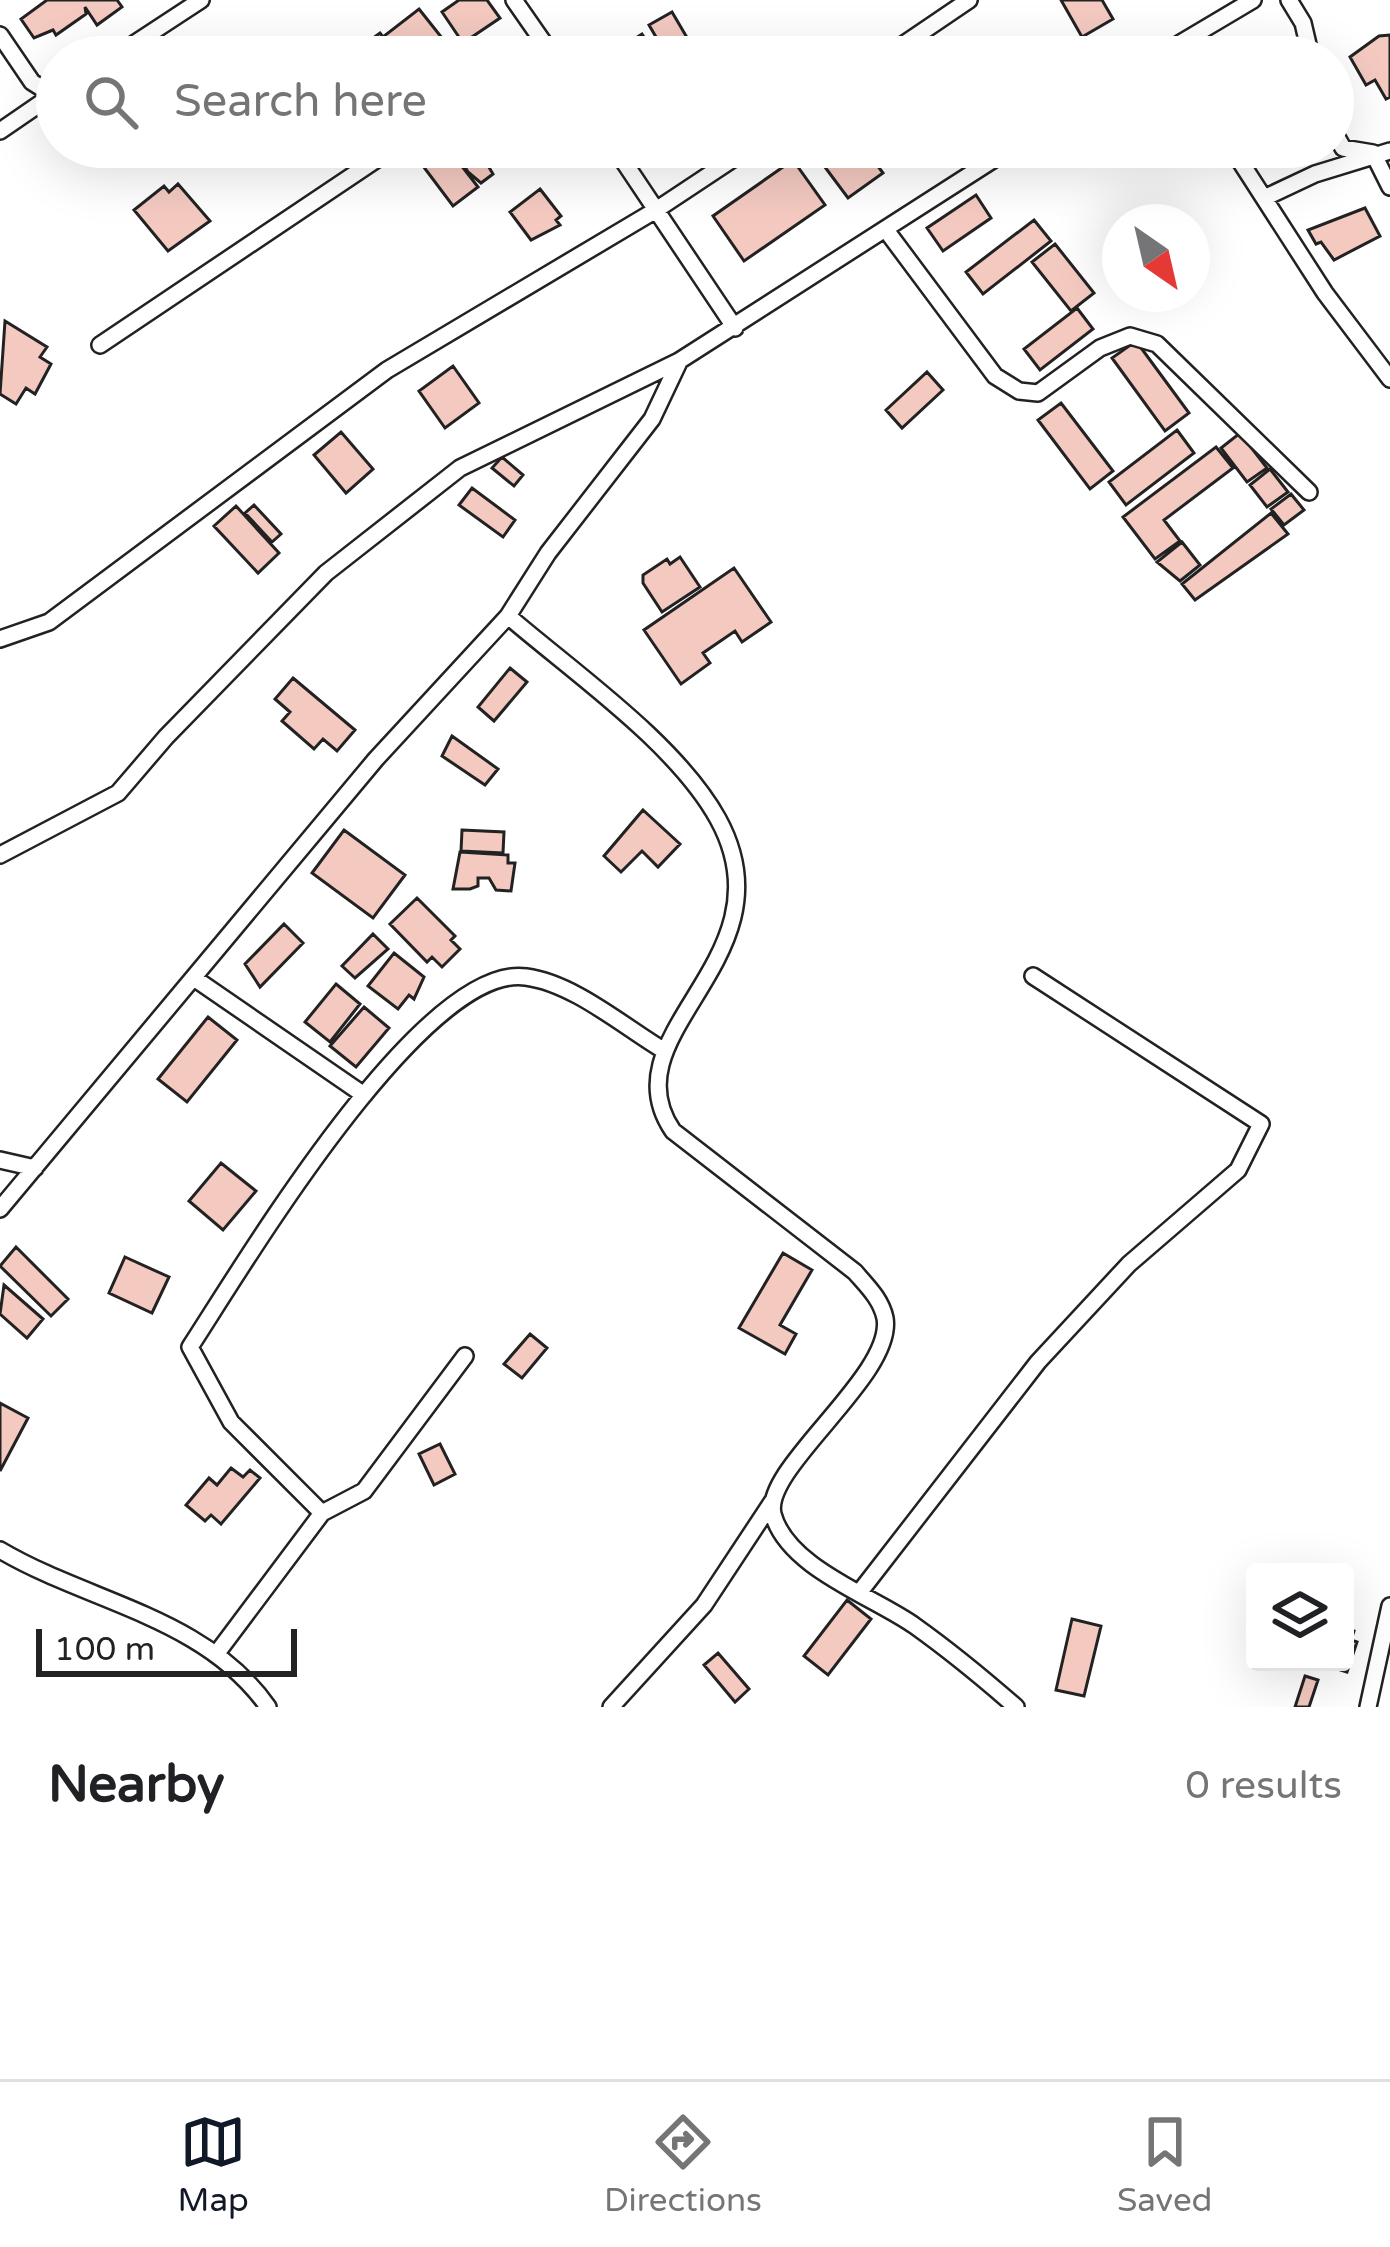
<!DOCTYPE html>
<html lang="en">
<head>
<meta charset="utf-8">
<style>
	:root { --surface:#fff; --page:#f6f6f6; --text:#202124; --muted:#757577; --line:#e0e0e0; --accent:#111827 }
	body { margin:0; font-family:"Varela Round",sans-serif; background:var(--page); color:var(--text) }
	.controls { position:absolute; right:36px; bottom:36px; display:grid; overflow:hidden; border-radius:12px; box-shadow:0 12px 48px #0002 }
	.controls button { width:108px; height:108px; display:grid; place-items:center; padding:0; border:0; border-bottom:3px solid var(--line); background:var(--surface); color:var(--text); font:60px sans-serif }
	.compass { position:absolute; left:1102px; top:204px; width:108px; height:108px; border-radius:50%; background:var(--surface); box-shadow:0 12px 48px #0002; rotate:146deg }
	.scale { position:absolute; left:36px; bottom:30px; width:261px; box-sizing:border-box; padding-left:12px; border:6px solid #222; border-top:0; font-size:33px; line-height:42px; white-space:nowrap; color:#222; -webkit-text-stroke:9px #fff; paint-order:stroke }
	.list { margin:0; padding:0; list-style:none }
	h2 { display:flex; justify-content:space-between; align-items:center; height:156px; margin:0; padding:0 48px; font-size:51px }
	h2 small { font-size:39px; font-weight:400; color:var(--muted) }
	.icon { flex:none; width:66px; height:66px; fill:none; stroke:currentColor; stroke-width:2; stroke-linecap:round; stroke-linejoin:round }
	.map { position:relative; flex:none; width:1390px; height:1707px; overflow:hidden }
	.search { position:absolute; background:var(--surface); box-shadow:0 12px 48px #0002; left:36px; right:36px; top:36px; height:132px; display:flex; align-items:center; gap:30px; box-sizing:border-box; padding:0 42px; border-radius:66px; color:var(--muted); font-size:45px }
	.sheet { height:372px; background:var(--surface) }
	nav { display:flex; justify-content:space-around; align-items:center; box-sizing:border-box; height:168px; border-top:3px solid var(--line); background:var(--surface); font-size:33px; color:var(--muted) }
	nav a { display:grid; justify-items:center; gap:6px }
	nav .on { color:var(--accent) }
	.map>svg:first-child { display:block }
	.building { fill:#f3c9c0; stroke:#222; stroke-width:3 }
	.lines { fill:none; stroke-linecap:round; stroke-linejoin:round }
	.minor-casing { stroke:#222; stroke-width:20 }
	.minor { stroke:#fff; stroke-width:15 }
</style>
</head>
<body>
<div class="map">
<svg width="1390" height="1707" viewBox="0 0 1390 1707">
	<rect width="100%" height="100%" fill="#fff"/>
	<path class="building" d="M 47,0 L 117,0 L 122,7 L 97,25 L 85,7 L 86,14 L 56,35 L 53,30 L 34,38 L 21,19 Z
		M 459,0 L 487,0 L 500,18 L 463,43 L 442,12 Z
		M 1061,0 L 1102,0 L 1113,19 L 1082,37 Z
		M 419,9 L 446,43 L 433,53 L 428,47 L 418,55 L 415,51 L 407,57 L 377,57 L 366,43 L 380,33 L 383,37 Z
		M 672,12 L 689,41 L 666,54 L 649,25 Z
		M 642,34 L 657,57 L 608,57 L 607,56 Z
		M 1390,35 L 1390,97 L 1386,99 L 1375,80 L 1366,85 L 1350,57 L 1379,36 Z
		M 432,147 L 447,147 L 478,187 L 453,206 L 417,158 Z
		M 462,147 L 478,149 L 493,174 L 481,183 L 468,172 L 456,152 Z
		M 481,147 L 515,147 L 517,150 L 495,166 Z
		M 810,147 L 865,149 L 883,173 L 848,198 Z
		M 793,160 L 825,205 L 744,261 L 713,216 Z
		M 178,184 L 210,221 L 168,251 L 134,210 L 164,186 L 169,192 Z
		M 540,189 L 561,216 L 556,220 L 560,225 L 531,240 L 510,212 Z
		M 976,195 L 991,218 L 943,251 L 927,228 Z
		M 1365,208 L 1380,236 L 1334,260 L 1321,242 L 1316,244 L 1308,230 Z
		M 1034,220 L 1051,241 L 983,294 L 966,272 Z
		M 1055,244 L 1094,293 L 1071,311 L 1032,262 Z
		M 1077,308 L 1093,329 L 1040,370 L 1024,349 Z
		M 5,321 L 47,347 L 40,357 L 51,364 L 35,394 L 26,388 L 16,404 L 0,394 Z
		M 1136,341 L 1189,413 L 1165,431 L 1112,358 Z
		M 453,366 L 479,403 L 445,428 L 419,391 Z
		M 927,372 L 943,390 L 902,428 L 886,410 Z
		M 1061,403 L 1113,471 L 1090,489 L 1038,420 Z
		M 1177,430 L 1194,453 L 1126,505 L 1109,482 Z
		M 341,432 L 373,469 L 346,493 L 314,455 Z
		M 1240,433 L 1267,468 L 1247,482 L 1221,448 Z
		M 1216,447 L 1233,468 L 1164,520 L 1180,541 L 1155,559 L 1123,517 Z
		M 502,457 L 523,475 L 514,486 L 492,468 Z
		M 1270,469 L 1288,492 L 1267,507 L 1250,485 Z
		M 472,488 L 515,520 L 503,537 L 459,505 Z
		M 1291,494 L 1304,510 L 1284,525 L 1271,509 Z
		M 254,505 L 281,534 L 272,542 L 245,513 Z
		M 236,506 L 279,553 L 258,573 L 214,526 Z
		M 1271,513 L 1288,534 L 1195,600 L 1182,584 Z
		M 1182,542 L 1200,565 L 1180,581 L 1157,562 Z
		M 680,557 L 700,587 L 662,612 L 643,583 L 643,575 L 667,559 L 670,564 Z
		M 734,568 L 771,622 L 742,642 L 735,631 L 703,653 L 710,663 L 681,684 L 644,630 Z
		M 510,668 L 527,682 L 494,721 L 478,707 Z
		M 293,678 L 355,730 L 337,751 L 323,739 L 314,749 L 282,721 L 290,712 L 275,699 Z
		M 452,736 L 498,769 L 485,785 L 442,756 Z
		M 643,810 L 680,844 L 658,867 L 642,851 L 621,872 L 604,856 Z
		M 344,830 L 405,875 L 373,918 L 312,873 Z
		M 462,830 L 504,832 L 503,853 L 461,851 Z
		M 460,852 L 508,855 L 508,863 L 515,863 L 511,891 L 496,890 L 489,878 L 478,878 L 478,886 L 470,889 L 453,889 Z
		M 417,898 L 455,936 L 451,940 L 460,949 L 442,967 L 432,957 L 427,962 L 390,924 Z
		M 284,924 L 303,943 L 260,987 L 245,964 Z
		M 373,934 L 388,949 L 355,978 L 342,966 Z
		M 394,953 L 424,977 L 414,999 L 409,995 L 398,1009 L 368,986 Z
		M 336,984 L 360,1004 L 330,1042 L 305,1022 Z
		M 364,1007 L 389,1028 L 356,1067 L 330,1046 Z
		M 208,1017 L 237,1040 L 187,1102 L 158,1079 Z
		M 221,1163 L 256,1191 L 223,1230 L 189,1201 Z
		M 16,1247 L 68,1299 L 51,1316 L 0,1266 Z
		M 783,1253 L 812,1270 L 780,1325 L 796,1334 L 785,1354 L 739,1328 Z
		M 125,1257 L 169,1277 L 152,1313 L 109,1293 Z
		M 4,1285 L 43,1319 L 27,1338 L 0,1314 Z
		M 530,1334 L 547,1348 L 522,1378 L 504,1364 Z
		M 0,1403 L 28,1418 L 0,1471 Z
		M 440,1444 L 455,1474 L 434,1485 L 419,1454 Z
		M 231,1468 L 243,1477 L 250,1470 L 260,1478 L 221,1524 L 211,1515 L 205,1521 L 186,1505 L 209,1478 L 217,1485 Z
		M 847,1600 L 871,1619 L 828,1675 L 804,1656 Z
		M 1072,1619 L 1101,1626 L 1084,1696 L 1056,1690 Z
		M 1345,1628 L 1354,1631 L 1351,1640 L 1357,1642 L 1347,1672 L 1316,1662 L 1345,1662 Z
		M 718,1653 L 749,1689 L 735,1702 L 704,1665 Z
		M 1305,1676 L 1318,1680 L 1309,1707 L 1295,1707 Z"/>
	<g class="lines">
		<defs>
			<path id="minor" d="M 514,0 L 546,46
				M 1289,0 L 1303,23 L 1311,57
				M 0,35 L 32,82 L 51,94
				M 114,57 L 201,0
				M 529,57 L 546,46 L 553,57
				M 885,57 L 969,0
				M 1157,57 L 1253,0
				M 1333,130 L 1343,148 L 1373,153 L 1390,187
				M 0,131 L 54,94
				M 614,147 L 735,328
				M 1231,147 L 1325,293 L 1390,379
				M 1264,198 L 1315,174 L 1390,151
				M 886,230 L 995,376 L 1019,391 L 1038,393 L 1100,348 L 1130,336 L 1157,344 L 1309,492
				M 100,345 L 395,147
				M 508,616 C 574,673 676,743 718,819 C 795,959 605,1032 673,1131 L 855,1272 C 867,1286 881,1299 885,1318 C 895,1375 762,1468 773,1514 C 787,1568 875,1597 915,1626 C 950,1651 984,1679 1016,1707
				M 0,639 L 49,622 L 387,370 L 656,210 L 751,147
				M 0,855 L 118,793 L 166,737 L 326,573 L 460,468 L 679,361 L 1013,147
				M 194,978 L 364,1095
				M 0,1160 L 35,1168
				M 0,1209 L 376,759 L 508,616 L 548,553 L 652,419 L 679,362
				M 322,1513 L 231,1422 L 190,1347 C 243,1266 423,962 526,977 C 573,983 623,1026 663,1050
				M 0,1550 C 90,1603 205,1617 268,1707
				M 859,1593 L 1038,1362 L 1129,1264 L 1238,1170 L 1261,1124 L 1033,976
				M 217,1653 L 322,1513 L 364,1491 L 465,1356
				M 611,1707 L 704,1605 L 772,1502
				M 1368,1707 L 1390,1606"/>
		</defs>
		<use href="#minor" class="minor-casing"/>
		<use href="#minor" class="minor"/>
	</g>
</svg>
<div class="controls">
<button><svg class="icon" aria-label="layers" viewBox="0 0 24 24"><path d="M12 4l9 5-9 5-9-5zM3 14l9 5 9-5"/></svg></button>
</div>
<svg class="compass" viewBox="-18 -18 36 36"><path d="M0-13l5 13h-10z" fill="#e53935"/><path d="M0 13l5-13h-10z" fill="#757577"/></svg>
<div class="scale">100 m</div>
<div class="search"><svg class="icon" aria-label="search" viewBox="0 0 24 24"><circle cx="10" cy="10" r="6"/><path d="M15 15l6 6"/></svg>Search here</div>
</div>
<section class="sheet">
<h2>Nearby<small>0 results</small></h2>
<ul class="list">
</ul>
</section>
<nav>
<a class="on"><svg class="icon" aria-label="map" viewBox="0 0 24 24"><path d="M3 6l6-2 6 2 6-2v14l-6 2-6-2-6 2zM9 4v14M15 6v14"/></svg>Map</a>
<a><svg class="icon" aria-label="directions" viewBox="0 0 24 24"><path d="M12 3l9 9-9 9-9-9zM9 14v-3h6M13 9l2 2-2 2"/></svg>Directions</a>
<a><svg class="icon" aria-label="saved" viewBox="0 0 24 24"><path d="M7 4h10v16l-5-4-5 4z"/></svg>Saved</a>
</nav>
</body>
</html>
